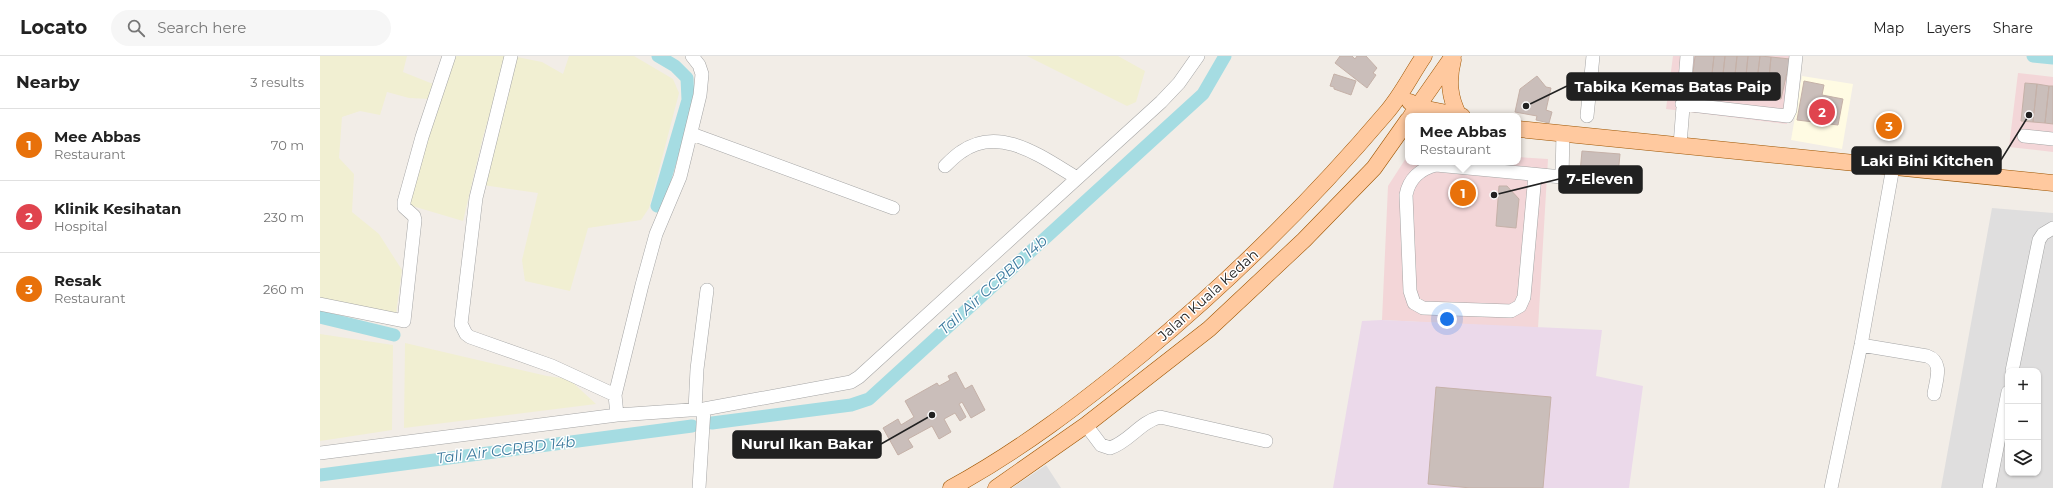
<!DOCTYPE html>
<html lang="en">
<head>
<meta charset="utf-8">
<style>
	:root { --surface:#fff; --page:#f6f6f6; --text:#222; --muted:#767676; --line:#e0e0e0; --accent:#d2001b }
	body { margin:0; font-family:Montserrat,sans-serif; background:var(--page); color:var(--text) }
	.controls { position:absolute; right:12px; bottom:12px; display:grid; overflow:hidden; border-radius:8px; box-shadow:0 1px 3px #0004 }
	.controls button { width:36px; height:36px; display:grid; place-items:center; padding:0; border:0; border-bottom:1px solid var(--line); background:var(--surface); color:var(--text); font:20px sans-serif }
	.you { position:absolute; left:1127px; top:263px; width:14px; height:14px; margin:-10px; border:3px solid #fff; border-radius:50%; background:#1a73e8; box-shadow:0 0 0 6px #1a73e833 }
	.badge { display:grid; place-items:center; width:26px; height:26px; border-radius:50%; background:var(--accent); color:#fff; font-size:13px; font-weight:700 }
	.pin { position:absolute; translate:-50% -50%; border:2px solid #fff; box-shadow:0 1px 4px #0006 }
	.popup { position:absolute; left:1085px; top:57px; width:116px; height:52px; box-sizing:border-box; display:grid; place-content:center; border-radius:8px; background:var(--surface); filter:drop-shadow(0 1px 3px #0005); font-size:13px; white-space:nowrap; color:var(--muted) }
	.popup b { font-size:15px; color:var(--text) }
	.popup::after { content:''; position:absolute; left:50%; top:100%; margin-left:-8px; border:8px solid transparent; border-top-color:var(--surface) }
	.list { margin:0; padding:0; list-style:none }
	h2 { display:flex; justify-content:space-between; align-items:center; height:52px; margin:0; padding:0 16px; font-size:17px }
	h2 small { font-size:13px; font-weight:400; color:var(--muted) }
	.list li { display:grid; grid-template-columns:26px 1fr auto; gap:12px; align-items:center; box-sizing:border-box; height:72px; padding:0 16px; border-top:1px solid var(--line) }
	.list b { display:block; font-size:15px; white-space:nowrap }
	.list p { margin:0; font-size:13px; white-space:nowrap; color:var(--muted) }
	.list em { font-size:13px; font-style:normal; color:var(--muted) }
	.icon { flex:none; width:22px; height:22px; fill:none; stroke:currentColor; stroke-width:2; stroke-linecap:round; stroke-linejoin:round }
	.map { position:relative; flex:none; width:1733px; height:432px; overflow:hidden }
	header { display:flex; align-items:center; gap:24px; box-sizing:border-box; height:56px; padding:0 20px; background:var(--surface); border-bottom:1px solid var(--line) }
	header strong { font-size:19px }
	nav { display:flex; gap:22px; margin-inline-start:auto; font-size:14px }
	.search { width:280px; height:36px; background:var(--page); display:flex; align-items:center; gap:10px; box-sizing:border-box; padding:0 14px; border-radius:22px; color:var(--muted); font-size:15px }
	main { display:flex }
	aside { flex:1; background:var(--surface) }
	.map>svg:first-child { display:block }
	.residential { fill:#dfdede; fill-rule:evenodd }
	.commercial { fill:#f3d6d8 }
	.industrial { fill:#ebd9ea }
	.education { fill:#fffbe3 }
	.farmland { fill:#f1efd2 }
	.lines { fill:none; stroke-linecap:round; stroke-linejoin:round }
	.canal { stroke:#a5dce2; stroke-width:13 }
	.building { fill:#cabeba; stroke:#c5b1a8 }
	.minor-casing { stroke:#a5a5a5; stroke-width:14 }
	.major-casing { stroke:#9e5500; stroke-width:17 }
	.minor { stroke:#fff; stroke-width:13 }
	.major { stroke:#ffc99f; stroke-width:16 }
	.labels { text-anchor:middle; stroke-width:3; stroke-linejoin:round; paint-order:stroke }
	.street-label { font-size:14px; fill:#212121; stroke:#fff }
	.water-label { font-size:15px; font-style:italic; fill:#3e7b9f; stroke:#fff }
	.leader { fill:none; stroke:#212121; stroke-width:1.5 }
	.callout-dot { fill:#212121; stroke:#fff; stroke-width:1.5 }
	.callout { fill:#212121; stroke:#212121; stroke-width:1.5 }
	.callout-label { font-size:15px; text-anchor:middle; font-weight:bold; fill:#fff }
</style>
</head>
<body>
<header>
<strong>Locato</strong>
<div class="search"><svg class="icon" aria-label="search" viewBox="0 0 24 24"><circle cx="10" cy="10" r="6"/><path d="M15 15l6 6"/></svg>Search here</div>
<nav><a>Map</a><a>Layers</a><a>Share</a></nav>
</header>
<main>
<aside>
<h2>Nearby<small>3 results</small></h2>
<ul class="list">
<li><span class="badge" style="background:#e8710a">1</span><div><b>Mee Abbas</b><p>Restaurant</p></div><em>70 m</em></li>
<li><span class="badge" style="background:#e0444e">2</span><div><b>Klinik Kesihatan</b><p>Hospital</p></div><em>230 m</em></li>
<li><span class="badge" style="background:#e8710a">3</span><div><b>Resak</b><p>Restaurant</p></div><em>260 m</em></li>
</ul>
</aside>
<div class="map">
<svg width="1733" height="432" viewBox="0 0 1733 432">
	<rect width="100%" height="100%" fill="#f2ede7"/>
	<path class="residential" d="M 1672,152 L 1733,157 L 1733,432 L 1621,432 ZM 1688,315 L 1718,315 L 1718,417 L 1688,417 Z
		M 726,409 L 741,432 L 692,432 Z"/>
	<path class="commercial" d="M 1353,0 L 1479,0 L 1467,68 L 1346,53 Z
		M 1698,17 L 1733,21 L 1733,96 L 1689,91 Z
		M 1088,99 L 1088,106 L 1198,106 L 1198,101 L 1228,103 L 1218,272 L 1062,264 L 1068,130 Z"/>
	<path class="industrial" d="M 1062,264 L 1282,274 L 1276,320 L 1323,330 L 1309,432 L 1013,432 L 1042,265 Z"/>
	<path class="education" d="M 1482,20 L 1533,28 L 1522,93 L 1471,84 Z"/>
	<path class="farmland" d="M 0,0 L 87,0 L 83,16 L 113,28 L 110,43 L 89,42 L 67,36 L 60,59 L 40,55 L 22,61 L 19,102 L 34,118 L 32,156 L 59,178 L 82,214 L 76,258 L 0,244 Z
		M 134,0 L 187,0 L 163,81 L 143,165 L 89,149 L 104,88 Z
		M 192,0 L 222,6 L 243,18 L 249,0 L 314,0 L 353,23 L 359,37 L 329,152 L 321,164 L 268,172 L 250,235 L 205,225 L 202,204 L 218,137 L 163,129 Z
		M 707,0 L 798,0 L 825,15 L 816,46 L 807,50 Z
		M 0,278 L 73,289 L 72,374 L 0,385 Z
		M 85,287 L 227,320 L 249,323 L 276,348 L 84,372 Z"/>
	<g class="lines">
		<path class="canal" d="M 1713,0 L 1733,2
			M 337,150 L 368,44 L 367,22 L 355,10 L 338,0
			M 0,261 L 74,279
			M 392,367 L 531,349 L 549,343 L 883,38 L 905,0
			M 0,419 L 372,370"/>
	</g>
	<path class="building" d="M 1020,0 L 1032,0 L 1035,3 L 1037,0 L 1046,0 L 1057,12 L 1053,17 L 1056,19 L 1047,32 L 1015,7 Z
		M 1375,0 L 1394,0 L 1390,36 L 1378,35 L 1372,25 Z
		M 1394,0 L 1405,0 L 1401,37 L 1390,36 Z
		M 1405,0 L 1417,0 L 1413,38 L 1401,37 Z
		M 1417,0 L 1428,0 L 1424,39 L 1413,38 Z
		M 1428,0 L 1440,0 L 1435,41 L 1424,39 Z
		M 1440,0 L 1451,1 L 1447,42 L 1435,41 Z
		M 1451,1 L 1470,3 L 1461,43 L 1447,42 Z
		M 1014,18 L 1036,25 L 1031,39 L 1014,33 L 1014,31 L 1010,30 Z
		M 1217,20 L 1226,31 L 1231,32 L 1226,54 L 1232,56 L 1229,67 L 1216,64 L 1217,60 L 1195,56 L 1200,33 Z
		M 1484,25 L 1504,29 L 1502,39 L 1523,43 L 1518,69 L 1477,64 Z
		M 1705,27 L 1717,28 L 1713,66 L 1701,65 Z
		M 1717,28 L 1729,30 L 1725,67 L 1713,66 Z
		M 1729,30 L 1733,30 L 1733,68 L 1725,67 Z
		M 1262,95 L 1300,98 L 1298,119 L 1260,116 Z
		M 1179,130 L 1187,130 L 1199,143 L 1196,172 L 1176,170 Z
		M 636,316 L 645,333 L 652,329 L 665,354 L 651,362 L 642,346 L 639,348 L 646,361 L 640,365 L 635,357 L 624,363 L 631,376 L 619,383 L 612,370 L 588,383 L 593,391 L 578,399 L 563,372 L 578,363 L 581,369 L 594,361 L 585,345 L 617,327 L 619,330 L 630,324 L 628,320 Z
		M 1116,331 L 1231,341 L 1223,432 L 1151,432 L 1108,428 Z"/>
	<g class="lines">
		<defs>
			<path id="minor" d="M 191,0 L 156,142 L 141,268 L 146,278 L 150,281 L 232,310 L 295,339
				M 1362,48 L 1467,60 L 1470,54 L 1476,0
				M 1267,60 L 1273,0
				M 372,78 L 573,152
				M 1704,80 L 1733,83
				M 1360,89 L 1367,0
				M 625,110 C 630,105 635,100 641,96 C 680,68 723,102 757,122
				M 1215,119 L 1204,241 L 1200,250 L 1191,255 L 1103,252 L 1094,247 L 1090,235 L 1086,139 C 1089,123 1100,113 1116,109 L 1242,121 L 1243,77
				M 0,248 L 84,265 L 95,164 L 94,160 L 84,151 L 84,146 L 102,81 L 129,0
				M 1541,289 L 1607,300 C 1624,306 1616,324 1614,338
				M 1692,315 L 1719,184 L 1723,178 L 1733,172
				M 375,354 L 377,313 L 387,234
				M 297,359 L 295,339 L 322,229 L 336,178 L 360,121 L 380,39 L 382,18 L 379,9 L 372,0
				M 766,369 L 781,389 L 790,392 C 809,386 820,366 840,361 L 946,385
				M 0,397 L 297,359 L 384,353 L 531,326 L 539,321 L 841,46 L 859,27 L 878,0
				M 379,432 L 384,353
				M 1511,432 L 1541,289 L 1573,111
				M 1669,432 L 1688,336"/>
			<path id="major" d="M 1133,4 C 1128,24 1129,41 1139,60
				M 1090,46 L 1097,51 L 1142,60
				M 1091,60 L 1133,0
				M 1198,73 L 1733,127
				M 631,432 C 699,395 762,347 822,298 C 910,225 992,144 1066,57 C 1081,40 1091,19 1104,0
				M 676,432 L 766,369 L 889,273 L 984,184 L 1054,112 L 1088,64"/>
		</defs>
		<use href="#minor" class="minor-casing"/>
		<use href="#major" class="major-casing"/>
		<use href="#minor" class="minor"/>
		<use href="#major" class="major"/>
	</g>
	<g class="labels">
		<g class="street-label">
			<text transform="translate(888 239) rotate(-42)" y="5">Jalan Kuala Kedah</text>
		</g>
		<g class="water-label">
			<text transform="translate(673 229) rotate(-42)" y="5">Tali Air CCRBD 14b</text>
			<text transform="translate(186 394) rotate(-7)" y="5">Tali Air CCRBD 14b</text>
		</g>
	</g>
	<path class="leader" d="M1206 50L1247 30M1709 59L1681 104M1174 139L1239 123M612 359L561 388"/>
	<g class="callout-dot">
		<circle cx="1206" cy="50" r="4"/>
		<circle cx="1709" cy="59" r="4"/>
		<circle cx="1174" cy="139" r="4"/>
		<circle cx="612" cy="359" r="4"/>
	</g>
	<g class="callout">
		<rect x="1247" y="17" width="213" height="27" rx="4"/>
		<rect x="1532" y="91" width="149" height="27" rx="4"/>
		<rect x="1239" y="110" width="83" height="27" rx="4"/>
		<rect x="413" y="375" width="148" height="27" rx="4"/>
	</g>
	<g class="callout-label">
		<text x="1353" y="36">Tabika Kemas Batas Paip</text>
		<text x="1607" y="110">Laki Bini Kitchen</text>
		<text x="1280" y="128">7-Eleven</text>
		<text x="487" y="393">Nurul Ikan Bakar</text>
	</g>
</svg>
<div class="controls">
<button>+</button>
<button>−</button>
<button><svg class="icon" aria-label="layers" viewBox="0 0 24 24"><path d="M12 4l9 5-9 5-9-5zM3 14l9 5 9-5"/></svg></button>
</div>
<div class="you"></div>
<div class="pin badge" style="left:1143px;top:137px;background:#e8710a">1</div>
<div class="popup"><b>Mee Abbas</b>Restaurant</div>
<div class="pin badge" style="left:1502px;top:56px;background:#e0444e">2</div>
<div class="pin badge" style="left:1569px;top:70px;background:#e8710a">3</div>
</div>
</main>
</body>
</html>
